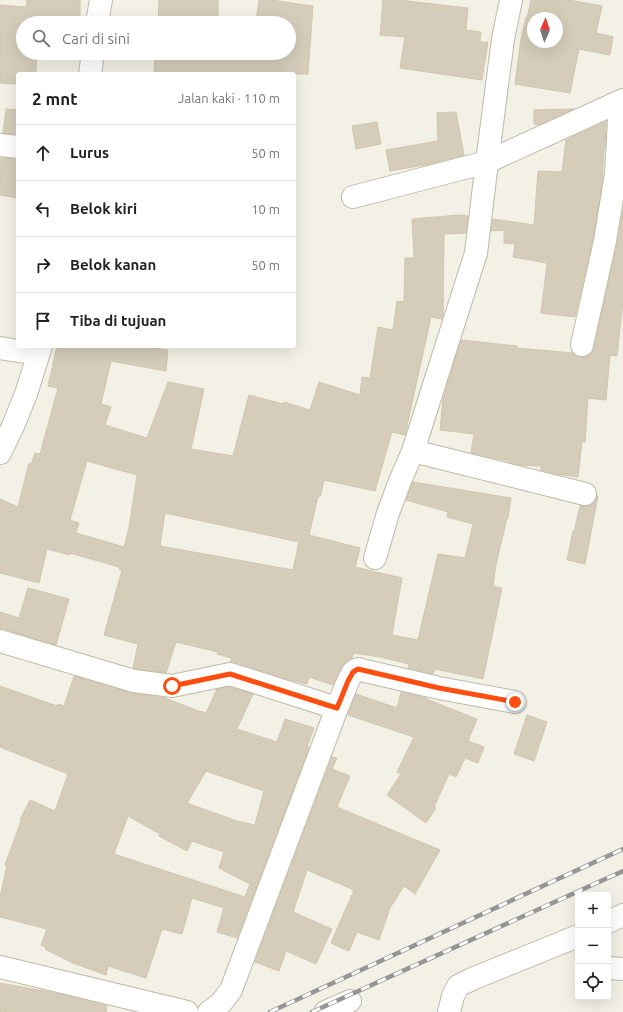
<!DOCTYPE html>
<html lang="id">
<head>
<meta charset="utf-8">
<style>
	:root { --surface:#fff; --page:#f2f2f2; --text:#222; --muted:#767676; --line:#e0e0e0 }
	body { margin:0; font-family:Ubuntu,sans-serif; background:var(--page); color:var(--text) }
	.controls { position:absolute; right:12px; bottom:12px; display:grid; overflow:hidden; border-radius:4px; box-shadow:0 4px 16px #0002 }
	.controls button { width:36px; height:36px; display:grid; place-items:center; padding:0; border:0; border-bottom:1px solid var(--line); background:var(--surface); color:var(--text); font:20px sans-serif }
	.compass { position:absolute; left:527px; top:12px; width:36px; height:36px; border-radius:50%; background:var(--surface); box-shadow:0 4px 16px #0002; rotate:3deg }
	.stop { position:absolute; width:12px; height:12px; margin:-9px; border:3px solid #ff4e10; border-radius:50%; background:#fff }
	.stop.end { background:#ff4e10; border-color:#fff; box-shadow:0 1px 4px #0008 }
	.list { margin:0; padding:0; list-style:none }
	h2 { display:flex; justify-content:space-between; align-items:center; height:52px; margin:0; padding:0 16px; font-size:17px }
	h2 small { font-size:13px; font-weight:400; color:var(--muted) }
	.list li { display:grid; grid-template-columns:26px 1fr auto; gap:12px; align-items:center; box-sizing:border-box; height:56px; padding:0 16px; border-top:1px solid var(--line) }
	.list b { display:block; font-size:15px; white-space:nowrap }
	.list em { font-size:13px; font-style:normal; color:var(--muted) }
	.icon { flex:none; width:22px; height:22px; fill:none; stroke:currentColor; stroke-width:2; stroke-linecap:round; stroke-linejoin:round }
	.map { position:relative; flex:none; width:623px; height:1012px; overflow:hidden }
	.search { position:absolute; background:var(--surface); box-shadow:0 4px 16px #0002; left:16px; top:16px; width:280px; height:44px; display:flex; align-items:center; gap:10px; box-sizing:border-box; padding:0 14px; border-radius:22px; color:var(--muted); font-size:15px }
	.panel { position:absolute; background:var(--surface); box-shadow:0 4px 16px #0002; left:16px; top:72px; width:280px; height:276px; border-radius:4px }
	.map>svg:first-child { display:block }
	.building { fill:#d5cdba; stroke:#d0c6ad; fill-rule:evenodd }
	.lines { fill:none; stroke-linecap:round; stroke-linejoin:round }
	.minor-casing { stroke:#bfb9a7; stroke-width:24 }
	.minor { stroke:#fff; stroke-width:22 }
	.rail-casing { stroke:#959595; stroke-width:4.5 }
	.rail { stroke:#fff; stroke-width:3; stroke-dasharray:9; stroke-linecap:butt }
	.route { stroke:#ff4e10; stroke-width:5 }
</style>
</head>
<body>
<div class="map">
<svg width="623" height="1012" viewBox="0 0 623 1012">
	<rect width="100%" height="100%" fill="#f3f0e5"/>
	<path class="building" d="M 27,0 L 80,0 L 80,23 L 23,23 L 23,53 L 37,53 L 36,74 L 18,74 L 18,84 L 0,83 L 0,5 L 26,7 Z
		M 159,0 L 218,0 L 218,18 L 256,21 L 259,0 L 271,0 L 313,6 L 308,74 L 154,74 L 155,53 L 289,53 L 289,23 L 158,23 Z
		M 383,0 L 407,0 L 407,1 L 468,8 L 466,30 L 481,32 L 480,42 L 488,42 L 482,80 L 400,68 L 405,37 L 380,35 Z
		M 531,0 L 569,0 L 602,6 L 596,33 L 613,37 L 610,55 L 579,49 L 570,93 L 515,84 L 521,39 L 526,18 L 527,18 ZM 533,18 L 557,18 L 557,42 L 533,42 Z
		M 6,109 L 18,110 L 18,134 L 3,133 Z
		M 574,109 L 539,125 L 534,124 L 534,110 Z
		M 456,112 L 464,155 L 430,164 L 390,171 L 386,150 L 438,141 L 437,113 Z
		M 377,122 L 381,144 L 356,149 L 352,126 Z
		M 605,122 L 606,122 L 605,148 L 604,147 L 602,184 L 593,239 L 575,317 L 541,313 L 547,263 L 513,257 L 515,244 L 504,243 L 504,230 L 491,231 L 493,219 L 534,225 L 538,171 L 562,172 L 566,140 Z
		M 1,158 L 18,159 L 18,198 L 0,195 Z
		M 623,209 L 623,302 L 617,356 L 610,355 L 606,400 L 588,398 L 585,442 L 582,442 L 578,477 L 557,474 L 541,470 L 541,466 L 520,465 L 508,462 L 508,461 L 498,459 L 471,453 L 474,434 L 440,430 L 443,399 L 461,340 L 517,346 L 517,348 L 573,353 L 574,354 L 580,357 L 586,357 L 591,353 L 594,348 L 617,244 Z
		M 459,215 L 468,216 L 466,233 L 444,234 L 443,317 L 442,319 L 431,317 L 405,435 L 392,432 L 375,491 L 324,480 L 320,497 L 318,496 L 309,535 L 360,548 L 355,567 L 402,578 L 392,635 L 418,640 L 438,554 L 465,558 L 473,524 L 447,517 L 448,512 L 406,500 L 413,482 L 511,498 L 508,518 L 507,518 L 496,564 L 493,586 L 502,588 L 483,679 L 435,669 L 433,674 L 408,668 L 409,664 L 380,657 L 354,653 L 352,658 L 347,661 L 342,666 L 333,685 L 309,677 L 307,684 L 287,679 L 234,662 L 230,662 L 232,658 L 217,654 L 218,652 L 176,642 L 166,673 L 137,669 L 133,668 L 138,644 L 104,635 L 122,570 L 119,569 L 119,567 L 70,553 L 70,555 L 47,549 L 39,583 L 0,573 L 0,499 L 18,507 L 29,463 L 31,464 L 35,453 L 40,454 L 58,388 L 48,386 L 57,346 L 138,346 L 168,350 L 166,371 L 111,361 L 101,404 L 111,407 L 105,425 L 147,438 L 168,382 L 204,389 L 191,449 L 233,456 L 249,395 L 283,404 L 284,402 L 310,410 L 319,382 L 360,395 L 362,377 L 370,378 L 378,327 L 393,330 L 397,301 L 404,302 L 405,258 L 414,258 L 412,219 ZM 87,461 L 137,475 L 129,528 L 124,547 L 76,533 L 79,523 L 70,520 ZM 165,513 L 299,542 L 293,570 L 160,546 Z
		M 597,496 L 598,496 L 585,564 L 567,560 L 573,531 L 574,532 L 580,506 L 589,506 L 594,502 Z
		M 28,588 L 69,599 L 56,645 L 4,629 L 0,629 L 0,612 L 19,618 Z
		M 74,676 L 131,693 L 165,698 L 201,712 L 201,711 L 206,713 L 217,689 L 229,687 L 253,694 L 237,729 L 277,742 L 285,719 L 314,728 L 307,747 L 309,748 L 237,938 L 217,932 L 224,908 L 192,898 L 182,934 L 162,929 L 146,978 L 108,966 L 106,975 L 73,963 L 45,949 L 46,947 L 41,945 L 47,929 L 0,917 L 0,897 L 7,866 L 5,865 L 21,821 L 20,820 L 30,800 L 55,811 L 68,774 L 0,747 L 0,686 L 57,706 L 58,704 L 64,706 ZM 206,771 L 264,791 L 255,825 L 237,821 L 187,803 ZM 128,816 L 160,834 L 159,836 L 187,851 L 192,841 L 224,852 L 219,868 L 250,884 L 245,897 L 114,854 Z
		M 401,692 L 426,698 L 426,699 L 477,719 L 468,741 L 484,747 L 478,763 L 465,758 L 456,777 L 449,774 L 434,807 L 436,808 L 426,823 L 387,795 L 401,774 L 397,772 L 414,737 L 348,715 L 356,694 L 397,708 Z
		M 527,715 L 547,722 L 534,761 L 514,754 Z
		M 332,757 L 337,758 L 332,769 L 350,776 L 337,807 L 440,850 L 415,894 L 404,886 L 390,908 L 379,940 L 357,932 L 349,951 L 331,943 L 354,890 L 307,870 L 293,912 L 332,929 L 316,964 L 286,951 L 279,971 L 255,962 Z
		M 0,983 L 60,994 L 107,1006 L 106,1012 L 0,1012 Z"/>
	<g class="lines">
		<defs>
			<path id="minor" d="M 97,23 L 101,0
				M 90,74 L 93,53
				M 0,145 L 18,147
				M 353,197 L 487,162 L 623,100
				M 582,345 L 605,241 L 616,174 L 620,102
				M 0,348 L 38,354
				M 413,451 L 585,494
				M 0,453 L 13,426 L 26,394 L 41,346
				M 375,558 L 388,513 L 400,481 L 413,451 L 476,253 L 487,162 L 503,39 L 511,0
				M 0,641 L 134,681 L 172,686 L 230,674 L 327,705 L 337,708
				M 608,922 L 623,915
				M 0,967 L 187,1012
				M 608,968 L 623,969
				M 209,1012 L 221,1003 L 231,990 L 337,708 L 348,681 L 353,672 L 358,669 L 361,670 L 439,688 L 515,702
				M 325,1012 L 350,1001
				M 449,1012 L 453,996 L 458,986 L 472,979 L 578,936"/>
		</defs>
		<use href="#minor" class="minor-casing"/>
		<use href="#minor" class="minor"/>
		<defs>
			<path id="rail" d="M 270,1012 L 623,849
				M 312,1012 L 623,871"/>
		</defs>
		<use href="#rail" class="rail-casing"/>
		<use href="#rail" class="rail"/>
	</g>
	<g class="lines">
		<path class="route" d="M 172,686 L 230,674 L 327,705 L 337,708 L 342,696 L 348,681 L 353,672 L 358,669 L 439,688 L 515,702"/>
	</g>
</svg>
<div class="controls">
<button>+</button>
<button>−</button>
<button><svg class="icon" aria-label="locate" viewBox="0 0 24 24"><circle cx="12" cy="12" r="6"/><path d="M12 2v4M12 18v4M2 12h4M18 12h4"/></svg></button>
</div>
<svg class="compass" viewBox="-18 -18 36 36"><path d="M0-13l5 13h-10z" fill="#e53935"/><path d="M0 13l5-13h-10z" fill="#767676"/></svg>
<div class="stop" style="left:172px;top:686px"></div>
<div class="stop end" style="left:515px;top:702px"></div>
<div class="search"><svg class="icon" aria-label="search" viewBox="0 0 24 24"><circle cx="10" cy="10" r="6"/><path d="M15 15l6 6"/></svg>Cari di sini</div>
<section class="panel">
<h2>2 mnt<small>Jalan kaki · 110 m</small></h2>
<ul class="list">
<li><svg class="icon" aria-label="ahead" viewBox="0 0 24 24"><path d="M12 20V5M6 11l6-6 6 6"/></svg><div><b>Lurus</b></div><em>50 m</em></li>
<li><svg class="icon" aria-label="left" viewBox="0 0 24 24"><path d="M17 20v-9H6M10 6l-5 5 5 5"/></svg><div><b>Belok kiri</b></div><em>10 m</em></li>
<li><svg class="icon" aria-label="right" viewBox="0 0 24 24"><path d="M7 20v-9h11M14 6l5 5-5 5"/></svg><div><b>Belok kanan</b></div><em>50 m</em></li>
<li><svg class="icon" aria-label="arrive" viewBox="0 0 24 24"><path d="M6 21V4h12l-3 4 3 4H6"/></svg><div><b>Tiba di tujuan</b></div></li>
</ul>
</section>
</div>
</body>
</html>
